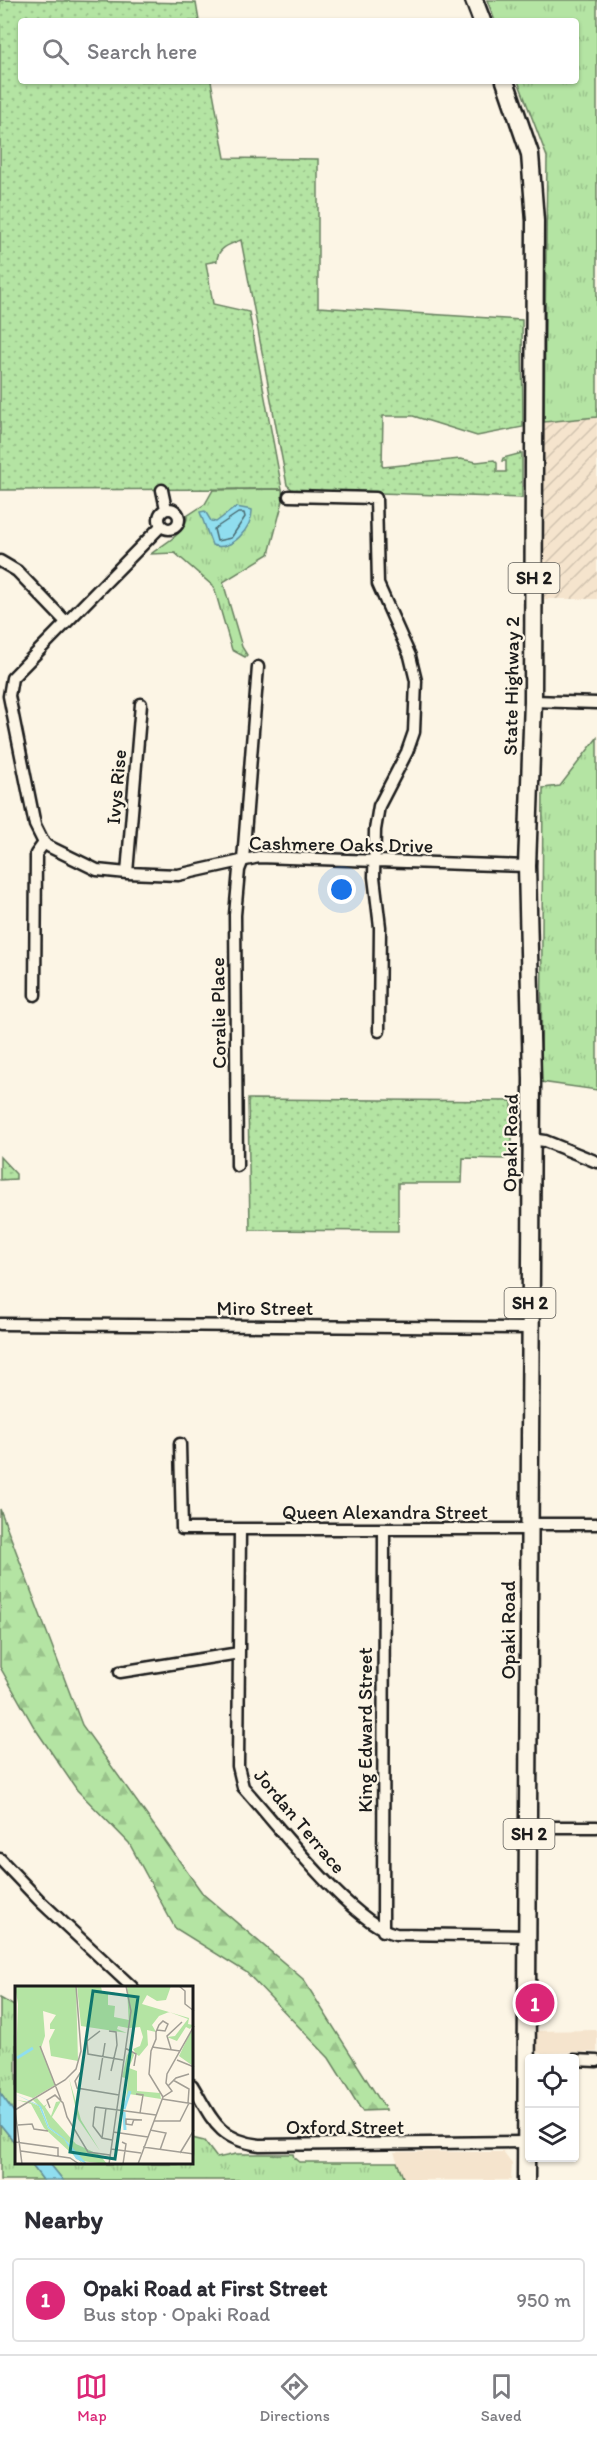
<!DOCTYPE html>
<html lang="en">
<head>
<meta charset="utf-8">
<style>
	:root { --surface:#fff; --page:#f7f7f7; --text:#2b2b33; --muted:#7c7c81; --line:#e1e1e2; --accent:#db2777 }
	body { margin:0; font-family:Itim,sans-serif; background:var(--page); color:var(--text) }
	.controls { position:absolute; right:18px; bottom:18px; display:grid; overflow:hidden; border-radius:6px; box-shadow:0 2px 4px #0004 }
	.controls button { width:54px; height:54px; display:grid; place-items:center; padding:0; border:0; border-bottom:2px solid var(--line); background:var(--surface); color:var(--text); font:30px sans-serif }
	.you { position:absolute; left:342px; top:890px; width:21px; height:21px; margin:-15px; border:4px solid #fff; border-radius:50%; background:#1a73e8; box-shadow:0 0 0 9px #1a73e833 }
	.badge { display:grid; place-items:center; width:39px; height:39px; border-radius:50%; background:var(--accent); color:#fff; font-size:20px; font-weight:700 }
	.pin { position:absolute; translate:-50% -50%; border:3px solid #fff; box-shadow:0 2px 6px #0006 }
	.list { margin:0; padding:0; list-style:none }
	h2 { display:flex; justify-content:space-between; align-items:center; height:78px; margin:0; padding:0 24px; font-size:26px }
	h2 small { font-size:20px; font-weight:400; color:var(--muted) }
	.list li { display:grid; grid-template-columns:39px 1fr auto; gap:18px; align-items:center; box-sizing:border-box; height:84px; margin:0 12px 12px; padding:0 12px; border:2px solid var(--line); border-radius:6px }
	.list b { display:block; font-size:22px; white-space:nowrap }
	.list p { margin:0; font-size:20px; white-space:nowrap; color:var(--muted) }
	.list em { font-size:20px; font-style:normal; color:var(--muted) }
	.icon { flex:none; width:33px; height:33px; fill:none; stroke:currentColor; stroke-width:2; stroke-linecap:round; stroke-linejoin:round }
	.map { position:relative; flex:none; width:597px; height:2180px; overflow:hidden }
	.search { position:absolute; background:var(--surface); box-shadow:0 2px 4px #0004; left:18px; right:18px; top:18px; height:66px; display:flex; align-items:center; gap:15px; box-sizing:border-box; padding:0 21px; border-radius:6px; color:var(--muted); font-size:22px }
	.sheet { height:174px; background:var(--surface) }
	nav { display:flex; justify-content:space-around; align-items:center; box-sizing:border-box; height:84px; border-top:2px solid var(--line); background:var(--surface); font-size:16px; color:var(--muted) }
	nav a { display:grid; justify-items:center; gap:3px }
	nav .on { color:var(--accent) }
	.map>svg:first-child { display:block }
	.built { fill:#f5e4cd }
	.industrial { fill:url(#industrial-furrows) }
	.grass { fill:url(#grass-dots); stroke:#688060; stroke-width:1.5 }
	.forest { fill:url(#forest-firs); stroke:#688060; stroke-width:1.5 }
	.park { fill:url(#park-tufts); stroke:#688060; stroke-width:1.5 }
	.water { fill:#90deef; stroke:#62909b; stroke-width:1.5 }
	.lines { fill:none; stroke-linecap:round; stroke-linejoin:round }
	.shore { stroke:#4a6a70; stroke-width:1.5 }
	.minor-casing { stroke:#1c1c1c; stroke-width:15 }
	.highway-casing { stroke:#1c1c1c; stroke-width:21 }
	.minor { stroke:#fcf5e5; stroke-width:10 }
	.highway { stroke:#fcf5e5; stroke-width:16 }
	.labels { text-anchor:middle; stroke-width:4.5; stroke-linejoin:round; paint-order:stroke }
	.shield { fill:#fcf5e5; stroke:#5f5d58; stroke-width:1.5 }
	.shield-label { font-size:18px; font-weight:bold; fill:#1c1c1c }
	.street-label { font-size:20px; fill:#1c1c1c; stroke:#fcf5e5 }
	.inset-river { fill:none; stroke:#90deef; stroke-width:3 }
	.inset-road { fill:none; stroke:#a29e95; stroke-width:1.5 }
	.view { fill:#0f766e; fill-opacity:0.15; stroke:#0f766e; stroke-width:3 }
	.inset-edge { fill:none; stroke:#1c1c1c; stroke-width:3 }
</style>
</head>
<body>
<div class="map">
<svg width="597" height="2180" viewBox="0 0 597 2180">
	<defs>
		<pattern id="industrial-furrows" width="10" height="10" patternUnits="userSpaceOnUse" patternTransform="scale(1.5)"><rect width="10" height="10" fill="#f5e4cd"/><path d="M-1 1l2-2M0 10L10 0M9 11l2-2" fill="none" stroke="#d1c3af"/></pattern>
		<pattern id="grass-dots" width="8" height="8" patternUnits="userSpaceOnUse" patternTransform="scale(1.5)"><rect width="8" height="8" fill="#b4e4a3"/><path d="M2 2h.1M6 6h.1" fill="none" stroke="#9ac38c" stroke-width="1.8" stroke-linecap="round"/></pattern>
		<pattern id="forest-firs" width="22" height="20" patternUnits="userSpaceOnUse" patternTransform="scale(1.5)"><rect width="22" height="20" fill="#b4e4a3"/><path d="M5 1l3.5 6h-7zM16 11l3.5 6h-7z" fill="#9ac38c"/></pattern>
		<pattern id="park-tufts" width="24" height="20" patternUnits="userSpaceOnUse" patternTransform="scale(1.5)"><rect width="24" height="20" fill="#b4e4a3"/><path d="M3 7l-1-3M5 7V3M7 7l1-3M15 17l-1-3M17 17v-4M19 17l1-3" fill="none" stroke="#9ac38c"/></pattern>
	</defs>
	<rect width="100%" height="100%" fill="#fcf5e5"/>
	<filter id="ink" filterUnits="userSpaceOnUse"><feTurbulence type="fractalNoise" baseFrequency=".0167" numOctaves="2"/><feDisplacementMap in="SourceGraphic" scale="12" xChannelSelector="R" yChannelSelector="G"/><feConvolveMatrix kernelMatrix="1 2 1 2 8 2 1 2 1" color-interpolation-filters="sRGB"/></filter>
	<g filter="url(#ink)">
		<path class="built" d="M 597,2030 L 597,2052 L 538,2053 L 534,2047 L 534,2031 Z
			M 394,2152 L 503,2152 L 512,2164 L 511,2180 L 404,2180 Z"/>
		<path class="industrial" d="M 597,417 L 597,599 L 544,599 L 544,422 Z"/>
		<path class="grass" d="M 0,0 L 196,3 L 199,21 L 21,21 L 21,81 L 211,81 L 225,158 L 318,159 L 318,307 L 522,320 L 523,427 L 477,436 L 413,416 L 383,416 L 382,465 L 383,467 L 460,459 L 477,462 L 494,460 L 497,463 L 497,472 L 506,472 L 506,461 L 502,461 L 503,458 L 522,453 L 522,498 L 293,490 L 287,485 L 241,240 C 230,244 217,248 217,261 L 206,263 L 213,304 L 249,312 L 282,489 L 0,490 Z
			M 248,1099 L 512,1101 L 512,1155 L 506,1155 L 505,1159 L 463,1158 L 462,1183 L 398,1183 L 398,1231 L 250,1230 Z
			M 0,1157 L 16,1174 L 16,1179 L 0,1180 Z"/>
		<path class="forest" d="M 0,1509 L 82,1725 L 203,1894 L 303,1979 L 386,2110 L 362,2111 L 329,2058 L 246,1972 L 175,1928 L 129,1843 L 77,1790 L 34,1727 L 0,1667 Z"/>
		<path class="park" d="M 487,0 L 597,0 L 597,417 L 544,422 L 547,157 L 518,81 L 576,81 L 576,21 L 495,21 Z
			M 282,489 L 283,501 L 269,554 L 223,582 L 242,647 L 247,655 L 245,657 L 232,650 L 214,587 L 175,553 L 151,554 C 164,543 187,533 187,516 L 205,504 L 213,490 Z
			M 597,738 L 597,1090 L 541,1082 L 543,788 L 560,786 Z
			M 0,1998 L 16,2007 L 16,2115 L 0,2093 Z
			M 0,2124 L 16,2144 L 16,2164 L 31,2164 L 43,2180 L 0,2180 Z
			M 192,2138 L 204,2141 L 217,2158 L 236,2154 L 293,2154 L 294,2158 L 299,2162 L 397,2162 L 404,2180 L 63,2180 L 50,2164 L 192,2164 Z"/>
		<path class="water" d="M 236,507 L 252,510 C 253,527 231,553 212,545 L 200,512 L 205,511 L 211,521 L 216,522 Z
			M 0,2093 L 16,2115 L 16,2144 L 0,2124 Z
			M 31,2164 L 50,2164 L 63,2180 L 43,2180 Z"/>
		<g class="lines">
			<path class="shore" d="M 238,513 L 244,513 L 245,517 L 231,538 L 217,541 L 214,529 Z"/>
			<defs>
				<path id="minor" d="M 162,490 L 166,509
					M 289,496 L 376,498 L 378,584 L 410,656 L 416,681 L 414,732 L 407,752 L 379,806 L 375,830 L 374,877 L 380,927 L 379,1031
					M159 519a10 10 0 1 1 20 0a10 10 0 1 1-20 0Z
					M 161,526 L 12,678 L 9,696 L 35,825 L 44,843 L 50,847 L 97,870 L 127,873 L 178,875 L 259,857 L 527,866
					M 0,561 L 17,571 L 66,622
					M 533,701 L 597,703
					M 127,873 L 141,704
					M 35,995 L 36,854 L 44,843
					M 530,1139 L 545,1141 L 597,1162
					M 237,1166 L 235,915 L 239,870 L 243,860 L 258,667
					M 0,1324 L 530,1328
					M 180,1444 L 182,1529 L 521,1529 L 537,1524 L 597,1524
					M 240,1530 L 238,1766 L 243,1787 C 276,1823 352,1924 396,1934 L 527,1936
					M 120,1672 L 239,1653
					M 529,1827 L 597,1827
					M 0,1859 L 41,1902 L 133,1988
					M 383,1931 L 384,1529
					M 574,2060 L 597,2061
					M 192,2085 C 212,2118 217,2140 260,2145 L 526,2142"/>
				<path id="highway" d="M 474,0 L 482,21
					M 505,81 L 530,154 L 535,221 L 533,701 L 527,866 L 532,1079 L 526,2180"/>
			</defs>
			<use href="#minor" class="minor-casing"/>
			<use href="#highway" class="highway-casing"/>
			<use href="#minor" class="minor"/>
			<use href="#highway" class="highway"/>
		</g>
	</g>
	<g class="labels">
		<g class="shield">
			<rect x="508.5" y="563" width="51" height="30" rx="4.5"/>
			<rect x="504.5" y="1288" width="51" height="30" rx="4.5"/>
			<rect x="503.5" y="1819" width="51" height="30" rx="4.5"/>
		</g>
		<g class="shield-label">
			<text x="534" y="584">SH 2</text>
			<text x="530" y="1309">SH 2</text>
			<text x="529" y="1840">SH 2</text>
		</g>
		<g class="street-label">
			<text transform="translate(511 686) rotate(-89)" y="7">State Highway 2</text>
			<text transform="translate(116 787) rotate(-85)" y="7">Ivys Rise</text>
			<text transform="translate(341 844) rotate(1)" y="7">Cashmere Oaks Drive</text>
			<text transform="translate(218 1013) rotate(-91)" y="7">Coralie Place</text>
			<text transform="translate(510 1143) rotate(-89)" y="7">Opaki Road</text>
			<text x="265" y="1315">Miro Street</text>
			<text x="385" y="1519">Queen Alexandra Street</text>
			<text transform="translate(508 1630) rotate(-90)" y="7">Opaki Road</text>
			<text transform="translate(365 1730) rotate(-90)" y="7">King Edward Street</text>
			<text transform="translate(300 1821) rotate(50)" y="7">Jordan Terrace</text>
			<text x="345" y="2134">Oxford Street</text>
		</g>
	</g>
	<g transform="translate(15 1986)">
		<rect width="178" height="178" fill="#fcf5e5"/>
		<path d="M 0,0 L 61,0 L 63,75 L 36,70 L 34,55 L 40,43 L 35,43 L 35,38 L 41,29 L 28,25 L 30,50 L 26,62 L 40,99 L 18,112 L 0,106 L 3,18 ZM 62,0 L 86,0 L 87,6 L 93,7 L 93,19 L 100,20 L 99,31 L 114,34 L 113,42 L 103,40 L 102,43 L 112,47 L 66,40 ZM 178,41 L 178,80 L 164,70 Z" fill="#b4e4a3"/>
		<path d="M 54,92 L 66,134 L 85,165 L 63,133 Z" fill="#b4e4a3"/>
		<path d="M 112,0 L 156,0 L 151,14 L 142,15 L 132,9 L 127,18 L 174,32 L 173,38 L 178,39 L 175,43 L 171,41 L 162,55 L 152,51 L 160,50 L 173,33 L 154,26 L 144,30 L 137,39 L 141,46 L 132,44 L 133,59 L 124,70 L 121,68 L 118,63 L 125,60 L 128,51 L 125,41 L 114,42 ZM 117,64 L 119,69 L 114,82 L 122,85 L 122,105 L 145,107 L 146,113 L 114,108 L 110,124 L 113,93 L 107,91 L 112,69 ZM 22,112 L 29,120 L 32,118 L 30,121 L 36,130 L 41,116 L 46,115 L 37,131 L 61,158 L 85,169 L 92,178 L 66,175 L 55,158 L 34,141 L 28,124 L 18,114 ZM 2,114 L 15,116 L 24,120 L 33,142 L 49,153 L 68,178 L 29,142 L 16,118 Z" fill="#b4e4a3"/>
		<path d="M 0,108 L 26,120 L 34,141 L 49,152 L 72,178 L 61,173 L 49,153 L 33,142 L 24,120 Z" fill="#90deef"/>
		<path class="inset-river" d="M 2,72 L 18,62M 109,123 L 115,105M 109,126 L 110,144"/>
		<path class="inset-road" d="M 164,0 L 170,5 L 170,18 L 179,25M 96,7 L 114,10M 142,44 L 150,45 L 153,38 L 148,35 L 144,39 L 141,46 L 141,53 L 136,65 L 134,88 L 148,111M 85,45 L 72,55 L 73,68 L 108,74M 94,45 L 101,46 L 102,59 L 96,85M 25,60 L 46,114M 137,61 L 165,65M 110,62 L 121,68 L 119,80M 156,63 L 152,50 L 167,36M 162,74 L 179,81M 67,84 L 60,95 L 62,102 L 104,109M 84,94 L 90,57M 158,94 L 174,103 L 173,117M 153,100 L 161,92 L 174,88M 121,108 L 128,109 L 125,127M 147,113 L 179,118M 80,121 L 141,129M 80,121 L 78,140 L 87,152 L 97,154M 35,122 L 32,114 L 40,109 L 48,117 L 52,131 L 73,166 L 95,169M 0,124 L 7,178M 0,124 L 50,94 L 61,83 L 66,65 L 61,0M 119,133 L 117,139 L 111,138 L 111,133 L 127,134M 139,135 L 165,135 L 174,117M 3,139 L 17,138 L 19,143 L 33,145M 135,144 L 151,147 L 145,164M 98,146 L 133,151M 87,152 L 91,122M 0,156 L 43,162 L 43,170M 107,156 L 111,158 L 108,178M 128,161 L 179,168M 96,163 L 126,167M 6,165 L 55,172 L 64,178M 165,167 L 179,144M 94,178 L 116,25 L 111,0M 123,178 L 148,111 L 157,105 L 151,97 L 152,88 L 179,40"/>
		<path class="view" d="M 78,5 L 123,11 L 100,173 L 55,166 Z"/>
		<rect width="178" height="178" class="inset-edge"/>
	</g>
</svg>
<div class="controls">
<button><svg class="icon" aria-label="locate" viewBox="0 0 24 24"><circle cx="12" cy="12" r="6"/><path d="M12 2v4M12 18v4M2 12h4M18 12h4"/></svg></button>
<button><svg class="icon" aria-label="layers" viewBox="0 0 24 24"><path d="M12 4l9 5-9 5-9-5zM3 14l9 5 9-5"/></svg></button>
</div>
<div class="you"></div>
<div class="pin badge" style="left:535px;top:2003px">1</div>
<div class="search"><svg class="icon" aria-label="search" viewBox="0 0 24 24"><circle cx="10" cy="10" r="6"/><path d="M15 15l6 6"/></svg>Search here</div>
</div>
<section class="sheet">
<h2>Nearby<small></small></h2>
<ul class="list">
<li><span class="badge">1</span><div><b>Opaki Road at First Street</b><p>Bus stop · Opaki Road</p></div><em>950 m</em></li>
</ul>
</section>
<nav>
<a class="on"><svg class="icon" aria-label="map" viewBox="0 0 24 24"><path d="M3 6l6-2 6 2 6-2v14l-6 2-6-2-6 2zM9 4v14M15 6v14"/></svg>Map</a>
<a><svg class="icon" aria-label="directions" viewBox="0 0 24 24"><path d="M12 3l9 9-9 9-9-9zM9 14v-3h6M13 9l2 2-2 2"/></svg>Directions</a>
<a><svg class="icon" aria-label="saved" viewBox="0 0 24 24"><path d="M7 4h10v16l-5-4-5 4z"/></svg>Saved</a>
</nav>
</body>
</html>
